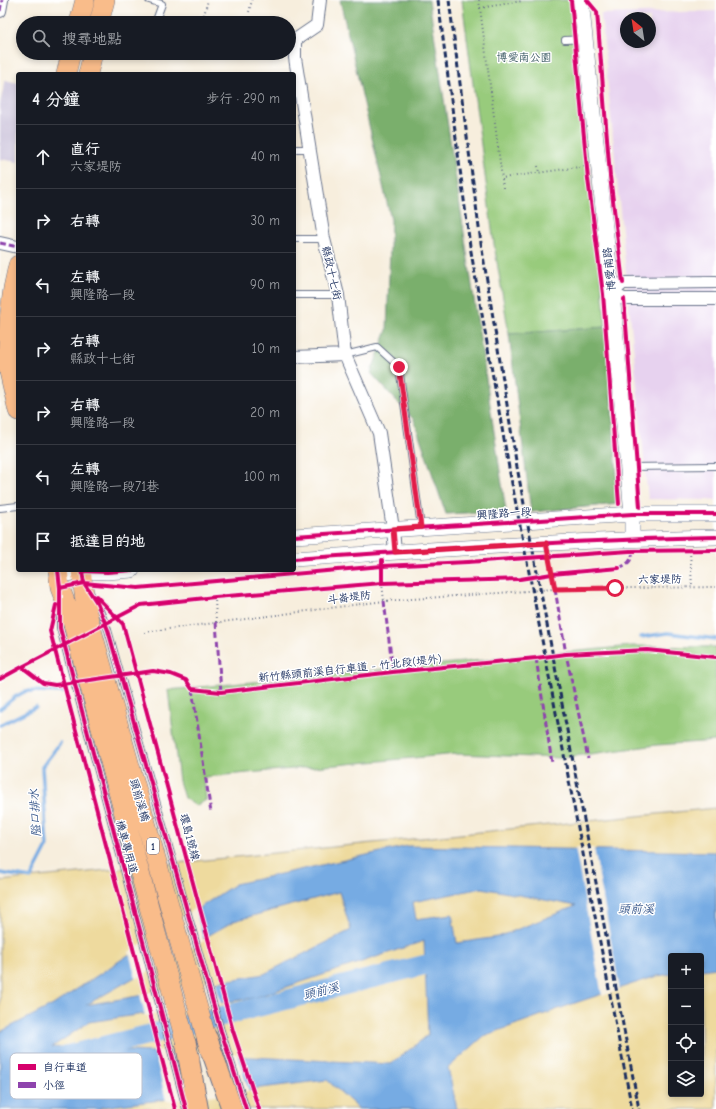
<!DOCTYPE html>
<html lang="zh-TW">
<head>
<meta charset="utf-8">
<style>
	:root { --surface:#171b24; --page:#20242c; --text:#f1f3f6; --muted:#9ea1a6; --line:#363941 }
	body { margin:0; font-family:"Comic Neue","LXGW WenKai TC",sans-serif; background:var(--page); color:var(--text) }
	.controls { position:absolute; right:12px; bottom:12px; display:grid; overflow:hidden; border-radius:4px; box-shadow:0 2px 6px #0003 }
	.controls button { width:36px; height:36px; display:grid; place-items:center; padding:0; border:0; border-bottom:1px solid var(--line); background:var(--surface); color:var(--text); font:20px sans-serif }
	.compass { position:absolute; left:620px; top:12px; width:36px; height:36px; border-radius:50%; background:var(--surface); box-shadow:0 2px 6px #0003; rotate:330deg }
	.stop { position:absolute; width:12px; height:12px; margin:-9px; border:3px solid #e11d48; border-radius:50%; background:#fff }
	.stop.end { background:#e11d48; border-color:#fff; box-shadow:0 1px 4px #0008 }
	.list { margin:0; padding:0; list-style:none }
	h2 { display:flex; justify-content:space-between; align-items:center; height:52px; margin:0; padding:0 16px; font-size:17px }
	h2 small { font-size:13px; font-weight:400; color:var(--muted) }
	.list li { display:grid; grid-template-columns:26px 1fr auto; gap:12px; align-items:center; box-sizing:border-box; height:64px; padding:0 16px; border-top:1px solid var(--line) }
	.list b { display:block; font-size:15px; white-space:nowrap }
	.list p { margin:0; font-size:13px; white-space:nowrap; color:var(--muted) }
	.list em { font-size:13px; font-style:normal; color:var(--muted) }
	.icon { flex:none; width:22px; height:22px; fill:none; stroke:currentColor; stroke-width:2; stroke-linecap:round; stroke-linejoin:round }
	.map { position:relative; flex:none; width:716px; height:1109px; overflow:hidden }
	.search { position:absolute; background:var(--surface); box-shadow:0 2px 6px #0003; left:16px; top:16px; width:280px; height:44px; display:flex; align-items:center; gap:10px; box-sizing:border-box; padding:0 14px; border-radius:22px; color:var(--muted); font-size:15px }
	.panel { position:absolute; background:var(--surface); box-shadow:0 2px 6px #0003; left:16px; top:72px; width:280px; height:500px; border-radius:4px }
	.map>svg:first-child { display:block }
	.built { fill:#e7d2ef; fill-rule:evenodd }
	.industrial { fill:#c8bfd8 }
	.green { fill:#98cb7c; stroke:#5a7d6d }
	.forest { fill:#7aaf6c; stroke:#4a6f65 }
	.sand { fill:#eeda9e; stroke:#84847e; fill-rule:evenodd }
	.water { fill:#76abe3; stroke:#486da0; fill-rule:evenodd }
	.pier { fill:#f7eedd }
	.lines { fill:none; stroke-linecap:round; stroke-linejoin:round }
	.stream { stroke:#76abe3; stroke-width:3.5 }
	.river { stroke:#76abe3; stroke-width:20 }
	.service-casing { stroke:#68728a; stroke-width:8 }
	.minor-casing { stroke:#68728a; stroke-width:14 }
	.tertiary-casing { stroke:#68728a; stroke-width:16 }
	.primary-casing { stroke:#68728a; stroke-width:20 }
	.trunk-casing { stroke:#68728a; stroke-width:22 }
	.path { stroke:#68728a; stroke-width:2; stroke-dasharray:1 3; stroke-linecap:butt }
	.service { stroke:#fff; stroke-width:6 }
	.minor { stroke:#fff; stroke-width:12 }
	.tertiary { stroke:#fff; stroke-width:15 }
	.primary { stroke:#f9bc8a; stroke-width:19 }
	.trunk { stroke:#f9bc8a; stroke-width:20 }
	.rail { stroke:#1b2f5e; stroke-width:3; stroke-dasharray:6 3; stroke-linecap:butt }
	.quiet { stroke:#8e44ad; stroke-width:3; stroke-dasharray:6 3; stroke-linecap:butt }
	.cycleway-casing { stroke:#fff; stroke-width:6 }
	.cycleway { stroke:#d6006c; stroke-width:4 }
	.route { stroke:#e11d48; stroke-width:5 }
	.labels { text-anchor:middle; stroke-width:3; stroke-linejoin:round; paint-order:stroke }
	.shield { fill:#fff; stroke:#5f6d8e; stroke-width:1 }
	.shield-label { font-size:10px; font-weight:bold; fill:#1b2f5e }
	.park-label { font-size:11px; fill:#405e67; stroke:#fff }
	.street-label { font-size:11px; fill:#1b2f5e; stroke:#fff }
	.water-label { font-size:12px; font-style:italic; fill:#3b5a8d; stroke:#fff }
	.key { fill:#fff; stroke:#bbc1cf; stroke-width:1 }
	.key-label { font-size:11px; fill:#1b2f5e }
</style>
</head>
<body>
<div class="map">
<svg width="716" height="1109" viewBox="0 0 716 1109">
	<rect width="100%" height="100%" fill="#fff"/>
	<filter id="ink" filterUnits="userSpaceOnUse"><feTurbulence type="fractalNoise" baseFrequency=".025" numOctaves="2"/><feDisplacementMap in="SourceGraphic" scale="8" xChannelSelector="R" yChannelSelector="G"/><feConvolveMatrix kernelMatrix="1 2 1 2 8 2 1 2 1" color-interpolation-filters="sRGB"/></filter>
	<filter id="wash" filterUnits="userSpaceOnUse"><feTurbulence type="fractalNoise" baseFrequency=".012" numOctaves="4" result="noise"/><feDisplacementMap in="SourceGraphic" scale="16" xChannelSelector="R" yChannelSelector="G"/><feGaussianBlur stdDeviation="0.9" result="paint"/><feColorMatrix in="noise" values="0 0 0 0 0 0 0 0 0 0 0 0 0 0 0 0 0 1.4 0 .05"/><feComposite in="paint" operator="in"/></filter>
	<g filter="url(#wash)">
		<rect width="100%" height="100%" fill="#f7eedd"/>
		<path class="built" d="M 716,11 L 716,500 L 648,499 L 601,14 ZM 626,18 L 650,18 L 650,42 L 626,42 Z"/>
		<path class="industrial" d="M 5,80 L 18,83 L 18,162 L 0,159 L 0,104 Z"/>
		<path class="green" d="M 462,0 L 573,0 L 606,327 L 509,334 L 494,244 Z
			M 632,646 L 716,647 L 716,741 L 657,745 L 560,758 L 457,754 L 204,777 L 206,800 L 196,806 L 184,798 L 179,781 L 168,690 Z"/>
		<path class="forest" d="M 340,0 L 429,0 L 506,511 L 446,514 L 414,420 L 371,373 L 387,330 L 391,220 Z
			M 606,327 L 619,504 L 531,512 L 509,334 Z"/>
		<path class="sand" d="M 716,808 L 716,1109 L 0,1109 L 0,881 ZM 671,956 L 701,956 L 701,1094 L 671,1094 Z"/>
		<path class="water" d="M 408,846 L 716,852 L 716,968 L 701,970 L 701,956 L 671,956 L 671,974 L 657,976 L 575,1003 L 484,1036 L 448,1068 L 457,1109 L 359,1109 L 327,1080 L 103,1107 L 97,1109 L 0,1109 L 0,1032 L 53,1005 L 235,884 ZM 482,888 L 576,906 L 498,937 L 457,943 L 452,914 L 416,919 L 413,902 ZM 339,892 L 351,930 L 264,974 L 86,1005 L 234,921 ZM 424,941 L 428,1035 L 391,1064 L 52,1047 L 89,1022 L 254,998 Z"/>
		<path class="pier" d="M 575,847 L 594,848 L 620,990 L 602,996 Z
			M 195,908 L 204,941 L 136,979 L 129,952 Z
			M 215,980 L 221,1004 L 145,1016 L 140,994 Z
			M 154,1050 L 237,1054 L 249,1091 L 166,1101 Z"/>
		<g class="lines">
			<path class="stream" d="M 641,637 L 668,633 L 716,639
				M 0,709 L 15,697 L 26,691 L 64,692
				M 0,725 L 36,707
				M 0,873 L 31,878 L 47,847 L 42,767 L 60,743"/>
			<path class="river" d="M 64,1056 L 452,958"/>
		</g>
	</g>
	<g filter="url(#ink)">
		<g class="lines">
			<defs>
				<path id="service" d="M 149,0 L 162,4 L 155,23
					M 565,40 L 585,39
					M 294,149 L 310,149
					M 294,239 L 324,239
					M 294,295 L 338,295
					M 345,355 L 377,347 L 399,367 L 421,527
					M 628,467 L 716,466
					M 0,508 L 18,506
					M 91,594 L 97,603 L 108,630 L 221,1031 L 246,1109
					M 60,607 L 60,628 L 146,953 L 186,1109"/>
				<path id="minor" d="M 320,0 L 317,25 L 295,40 L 295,58 L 324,239 L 338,295 L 345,355 L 379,433 L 393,529 L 395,552
					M 0,11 L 2,0
					M 0,243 L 18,247
					M 716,282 L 623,283 L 612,293 L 624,299 L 716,299
					M 294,357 L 345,355"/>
				<path id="tertiary" d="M 581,0 L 612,293 L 632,514 L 632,539
					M 294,536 L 632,514 L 716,514
					M 294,559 C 434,549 575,540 716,537
					M 59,576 L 82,571 L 107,572 L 132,570"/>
				<path id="primary" d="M 79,23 L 85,0
					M 99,23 L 105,0
					M 66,74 L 71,53
					M 88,74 L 93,53
					M 18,265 L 13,288 L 9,320 L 7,363 L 18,411
					M 58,570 L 60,588 L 71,617 L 190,1059
					M 81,570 L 86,609 L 211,1054"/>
				<path id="trunk" d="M 207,1038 L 232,1109
					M 186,1044 L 198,1109"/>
			</defs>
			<use href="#service" class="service-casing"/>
			<use href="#minor" class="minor-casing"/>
			<use href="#tertiary" class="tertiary-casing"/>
			<use href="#primary" class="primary-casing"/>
			<use href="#trunk" class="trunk-casing"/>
			<path class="path" d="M 479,0 L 502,178
				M 480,8 L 522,1
				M 249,12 L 252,0
				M 204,15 L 208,0
				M 538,166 L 539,173
				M 503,188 L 502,178 L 586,166
				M 690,551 L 692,587
				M 552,574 L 555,589
				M 382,583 L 384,601
				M 215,597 L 216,622
				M 145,632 L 384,601 L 555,589 L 716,587"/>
			<use href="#service" class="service"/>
			<use href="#minor" class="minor"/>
			<use href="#tertiary" class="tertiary"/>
			<use href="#primary" class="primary"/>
			<use href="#trunk" class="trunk"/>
			<path class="rail" d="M 438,0 L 470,246 L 509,468 L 632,1109
				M 449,0 L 481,243 L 517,467 L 639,1109"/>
			<path class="quiet" d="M 0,11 L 2,0
				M 0,243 L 18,247
				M 619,568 C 628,564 632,561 633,551
				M 555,589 L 566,654 L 588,758
				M 384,601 L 393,672
				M 216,622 L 221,692
				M 536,658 L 552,763
				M 192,689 L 211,813"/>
			<defs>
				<path id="cycleway" d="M 571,0 L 588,179 L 603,294 L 619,504
					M 587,0 L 597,12 L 610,176 L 623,283
					M 624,299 L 640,507
					M 294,536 L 632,514 L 716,514
					M 294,559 C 434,549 575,540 716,537
					M 58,570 L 60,588 L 60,628 L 146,953 L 186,1109
					M 132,570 L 107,572 L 82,571 L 84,583 L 97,603 L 108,630 L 221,1031 L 246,1109
					M 382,583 L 520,579 L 552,574 L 619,568
					M 60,588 L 84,583 L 138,588 L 382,566 L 468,562 L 630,551 L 716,550
					M 96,596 L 123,624 L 233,1031 L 259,1109
					M 56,605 L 50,631 L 175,1109
					M 22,667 L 141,605 L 215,597 L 382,583 L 382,560
					M 0,679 L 22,667 L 43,683 L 55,685 L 153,671 L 171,674 L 186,680 L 192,689 L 221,692 L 393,672 L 536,658 L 566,654 L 647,650 L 716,657"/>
			</defs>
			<use href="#cycleway" class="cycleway-casing"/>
			<use href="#cycleway" class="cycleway"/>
		</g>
	</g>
	<g class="lines" filter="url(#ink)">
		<path class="route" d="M 399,367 L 421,527 L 393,529 L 395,552 L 546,543 L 555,589 L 615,588"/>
	</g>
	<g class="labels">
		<rect class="shield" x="147" y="838" width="12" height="16" rx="3"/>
		<g class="shield-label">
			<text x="153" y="850">1</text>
		</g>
		<g class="park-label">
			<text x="524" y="61">博愛南公園</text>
		</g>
		<g class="street-label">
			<text transform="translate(609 269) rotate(-96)" y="4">博愛南路</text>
			<text transform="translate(332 273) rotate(77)" y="4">縣政十七街</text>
			<text transform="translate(504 513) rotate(-4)" y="4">興隆路一段</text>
			<text transform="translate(660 579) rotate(-1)" y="4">六家堤防</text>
			<text transform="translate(349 597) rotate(-7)" y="4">斗崙堤防</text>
			<text transform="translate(350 668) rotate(-6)" y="4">新竹縣頭前溪自行車道 - 竹北段(堤外)</text>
			<text transform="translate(140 800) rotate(74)" y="4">頭前溪橋</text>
			<text transform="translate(190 837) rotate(75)" y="4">環島1號線</text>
			<text transform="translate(127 847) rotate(75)" y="4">機車專用道</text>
		</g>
		<g class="water-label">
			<text transform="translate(35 813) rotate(-93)" y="4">隘口排水</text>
			<text x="636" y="913">頭前溪</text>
			<text transform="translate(321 991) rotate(-14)" y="4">頭前溪</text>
		</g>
	</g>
	<rect x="10" y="1053" width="132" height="46" rx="6" class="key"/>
	<rect x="18" y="1064" width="18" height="6" fill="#d6006c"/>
	<rect x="18" y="1082" width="18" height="6" fill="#8e44ad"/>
	<g class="key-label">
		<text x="43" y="1071">自行車道</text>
		<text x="43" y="1089">小徑</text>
	</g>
</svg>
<div class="controls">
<button>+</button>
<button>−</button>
<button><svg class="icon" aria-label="locate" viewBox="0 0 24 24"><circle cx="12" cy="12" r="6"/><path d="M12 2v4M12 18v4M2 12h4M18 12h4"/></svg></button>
<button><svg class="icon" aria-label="layers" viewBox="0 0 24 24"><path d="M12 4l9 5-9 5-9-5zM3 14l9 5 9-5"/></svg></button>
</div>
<svg class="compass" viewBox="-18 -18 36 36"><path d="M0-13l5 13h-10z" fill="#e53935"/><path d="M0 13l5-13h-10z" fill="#9ea1a6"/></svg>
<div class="stop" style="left:615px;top:588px"></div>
<div class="stop end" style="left:399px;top:367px"></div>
<div class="search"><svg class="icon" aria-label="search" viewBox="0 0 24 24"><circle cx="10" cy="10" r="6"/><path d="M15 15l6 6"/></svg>搜尋地點</div>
<section class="panel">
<h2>4 分鐘<small>步行 · 290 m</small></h2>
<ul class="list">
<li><svg class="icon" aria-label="ahead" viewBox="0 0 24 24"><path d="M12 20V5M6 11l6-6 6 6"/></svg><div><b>直行</b><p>六家堤防</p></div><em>40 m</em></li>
<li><svg class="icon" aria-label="right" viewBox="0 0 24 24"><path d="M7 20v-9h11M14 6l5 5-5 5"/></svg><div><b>右轉</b></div><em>30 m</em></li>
<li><svg class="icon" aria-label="left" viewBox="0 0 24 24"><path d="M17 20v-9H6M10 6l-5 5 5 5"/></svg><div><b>左轉</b><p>興隆路一段</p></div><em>90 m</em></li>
<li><svg class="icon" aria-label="right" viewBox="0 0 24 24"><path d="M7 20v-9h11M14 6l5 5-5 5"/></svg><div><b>右轉</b><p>縣政十七街</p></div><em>10 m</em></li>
<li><svg class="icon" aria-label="right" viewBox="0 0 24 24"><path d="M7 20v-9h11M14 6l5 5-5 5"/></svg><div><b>右轉</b><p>興隆路一段</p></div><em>20 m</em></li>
<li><svg class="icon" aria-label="left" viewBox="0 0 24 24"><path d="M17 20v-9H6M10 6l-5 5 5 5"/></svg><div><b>左轉</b><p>興隆路一段71巷</p></div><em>100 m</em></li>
<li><svg class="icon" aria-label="arrive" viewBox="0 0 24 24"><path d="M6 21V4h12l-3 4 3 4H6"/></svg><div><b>抵達目的地</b></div></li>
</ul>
</section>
</div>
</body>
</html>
